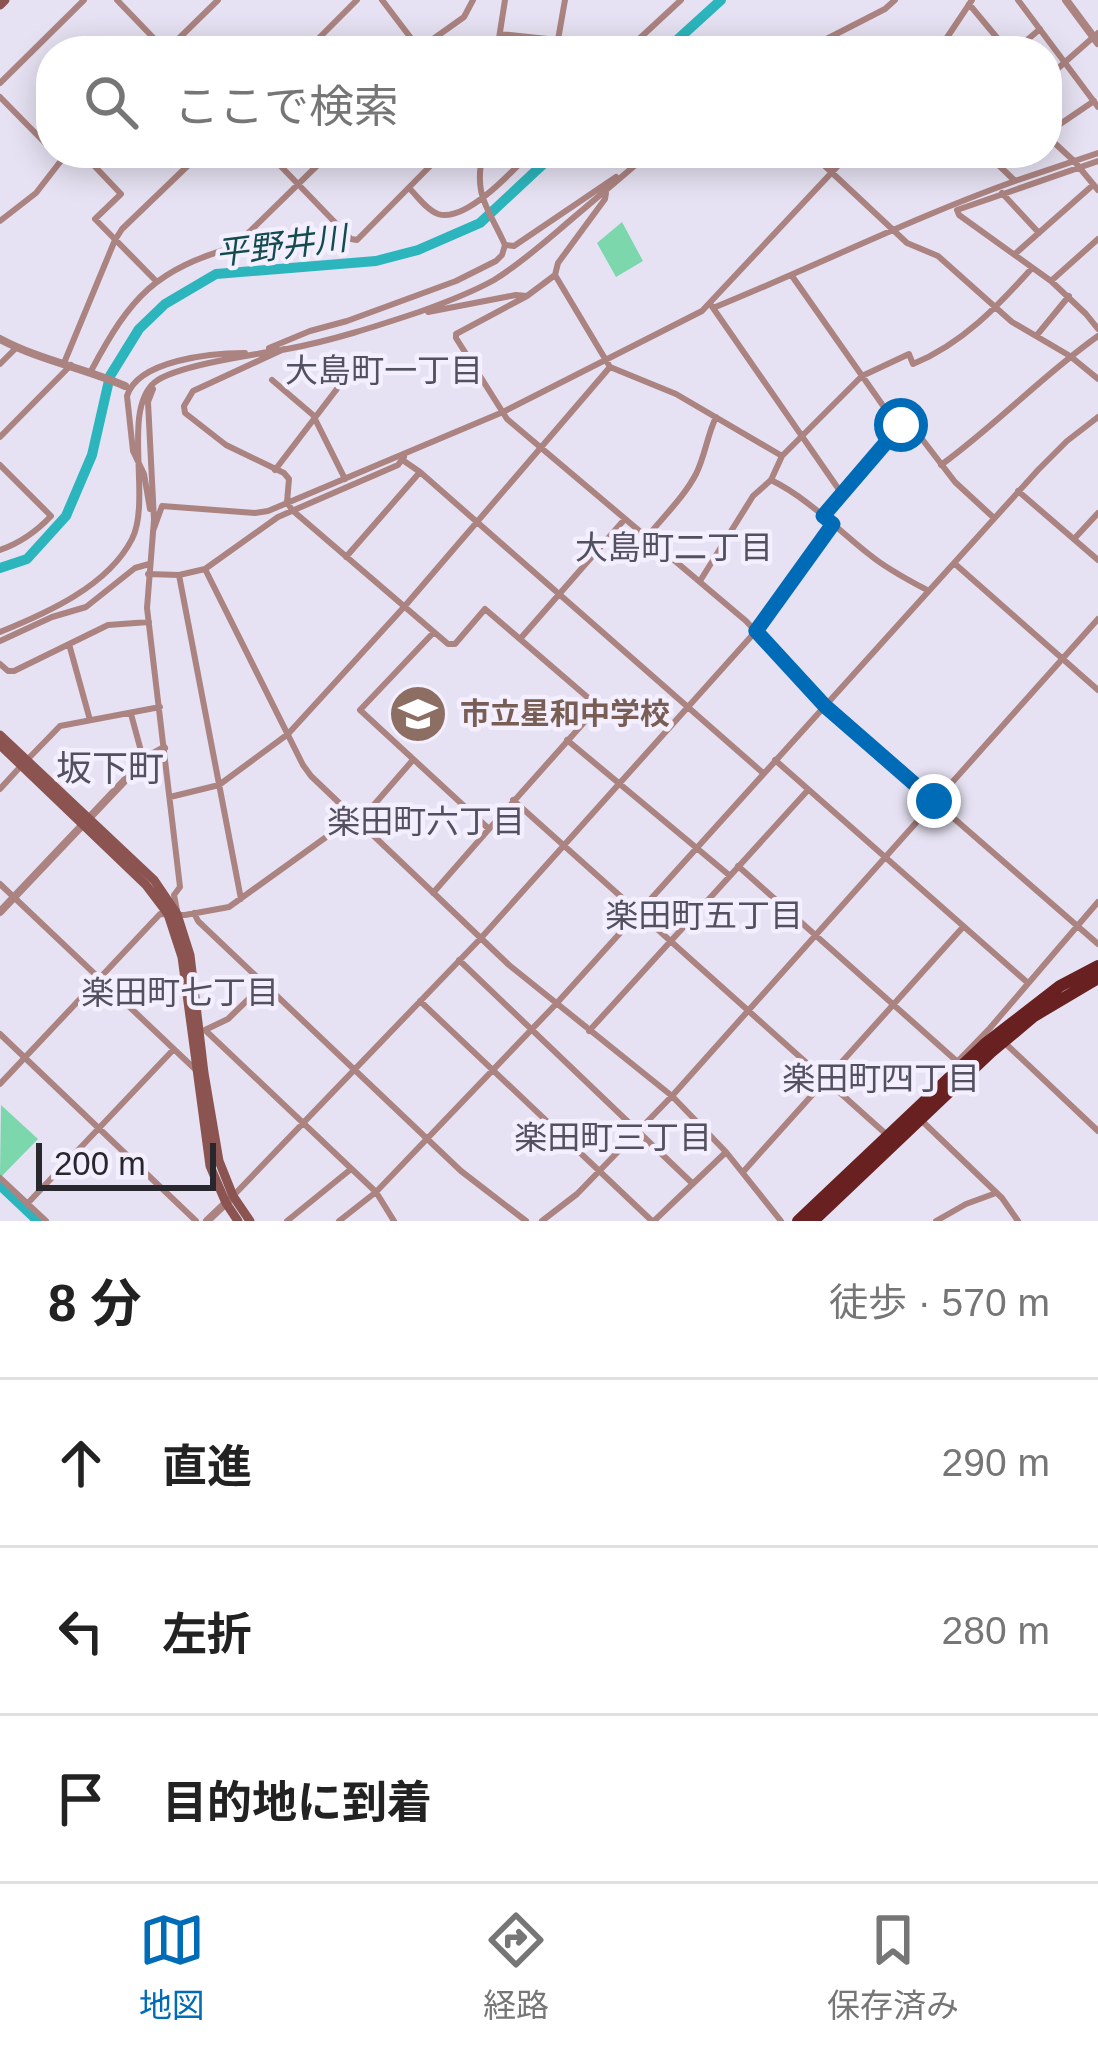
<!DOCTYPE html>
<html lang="ja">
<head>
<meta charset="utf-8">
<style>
	:root { --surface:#fff; --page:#f6f6f6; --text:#222; --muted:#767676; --line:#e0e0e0; --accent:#006bb7 }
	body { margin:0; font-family:Helvetica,"Noto Sans JP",sans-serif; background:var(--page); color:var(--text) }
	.scale { position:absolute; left:36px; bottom:30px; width:180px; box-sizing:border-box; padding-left:12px; border:6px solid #28272d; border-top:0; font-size:33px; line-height:42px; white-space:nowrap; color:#28272d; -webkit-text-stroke:9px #f3effe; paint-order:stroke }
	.stop { position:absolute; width:36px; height:36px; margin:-27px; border:9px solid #006bb7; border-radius:50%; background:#fff }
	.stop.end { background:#006bb7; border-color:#fff; box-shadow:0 3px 12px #0008 }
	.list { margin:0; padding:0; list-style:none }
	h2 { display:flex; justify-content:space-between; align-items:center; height:156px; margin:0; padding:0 48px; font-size:51px }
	h2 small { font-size:39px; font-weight:400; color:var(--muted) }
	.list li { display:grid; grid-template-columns:78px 1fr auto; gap:36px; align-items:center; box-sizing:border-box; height:168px; padding:0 48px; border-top:3px solid var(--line) }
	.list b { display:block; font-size:45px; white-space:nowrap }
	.list em { font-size:39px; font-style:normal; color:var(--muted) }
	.icon { flex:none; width:66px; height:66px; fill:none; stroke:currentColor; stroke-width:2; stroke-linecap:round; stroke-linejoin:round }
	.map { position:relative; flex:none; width:1098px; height:1221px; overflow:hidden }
	.search { position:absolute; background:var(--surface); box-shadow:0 6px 30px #0003; left:36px; right:36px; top:36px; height:132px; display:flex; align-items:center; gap:30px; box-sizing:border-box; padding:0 42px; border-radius:48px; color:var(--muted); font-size:45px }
	.sheet { height:660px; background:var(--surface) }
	nav { display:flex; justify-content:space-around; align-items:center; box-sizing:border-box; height:168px; border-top:3px solid var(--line); background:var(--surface); font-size:33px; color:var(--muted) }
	nav a { display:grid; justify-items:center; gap:6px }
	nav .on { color:var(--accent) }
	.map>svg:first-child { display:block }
	.green { fill:#7dd7ad }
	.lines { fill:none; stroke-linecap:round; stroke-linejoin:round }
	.river { stroke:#2cb5bc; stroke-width:10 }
	.minor { stroke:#ab8380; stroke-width:6 }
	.tertiary { stroke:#ab8380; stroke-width:8 }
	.secondary { stroke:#8c5450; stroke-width:9 }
	.trunk { stroke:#682020; stroke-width:12 }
	.route { stroke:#006bb7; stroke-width:15 }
	.labels { text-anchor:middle; stroke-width:9; stroke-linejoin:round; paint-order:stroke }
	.education-label { font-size:30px; font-weight:bold; fill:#785e54; stroke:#f3effe; text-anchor:start }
	.water-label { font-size:33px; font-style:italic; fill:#134b4e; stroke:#f3effe }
	.neighbourhood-label { font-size:33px; fill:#53505f; stroke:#f3effe }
	.quarter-label { font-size:36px; fill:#53505f; stroke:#f3effe }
</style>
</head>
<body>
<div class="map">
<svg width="1098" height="1221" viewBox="0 0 1098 1221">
	<rect width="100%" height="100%" fill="#e6e2f3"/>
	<path class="green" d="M 622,222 L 643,261 L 616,277 L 597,243 Z
		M 1,1105 L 38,1139 L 1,1177 L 0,1175 Z"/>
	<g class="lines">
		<path class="river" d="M 665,51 L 721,0
			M 0,568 L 27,559 L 66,516 L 92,455 L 110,376 L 139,329 L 165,304 L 216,274 L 376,261 L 418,250 L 480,223 L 555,153
			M 0,1185 L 38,1221"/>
		<path class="minor" d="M 117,0 L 166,51 L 218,0
			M 382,0 L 420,50
			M 1018,0 L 1098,107
			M 969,4 L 1008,51
			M 500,34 L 557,40
			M 419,49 L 464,17 L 473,0
			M 306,51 L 357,0
			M 497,51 L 505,0
			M 556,51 L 565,0
			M 626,51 L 681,0
			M 803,51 L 885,9 L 895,0
			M 875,51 L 877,51
			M 938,51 L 972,0
			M 1014,51 L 1040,29
			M 1047,78 L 1098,33
			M 0,83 L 84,0
			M 0,97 L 51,149
			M 1047,133 L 1094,101
			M 1047,136 L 1074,161 L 1098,190
			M 82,153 L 121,194 L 95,219 L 156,281
			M 268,153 L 351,239 L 357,240 L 443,153
			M 420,153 L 436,161
			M 483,153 C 473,196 488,207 505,245
			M 811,153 L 907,243 L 938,256 L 1012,322 L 1070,356 L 1098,379
			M 986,153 L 1015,181 L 1098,153
			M 1098,161 L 957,210 L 959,215 L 1051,281 L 1086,314 L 1098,329
			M 410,189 C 418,197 427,210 438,214 C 465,223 512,172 530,153
			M 1002,193 L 1039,233
			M 0,221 L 36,193 L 67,153
			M 1015,254 L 1093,185
			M 555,275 L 610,367 L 676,394 L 782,456
			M 792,276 L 891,417 L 922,439 L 955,482 L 994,518
			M 1051,281 L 1098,239
			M 527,296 L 456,334 L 456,338 L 507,419 L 746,621 L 825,706 L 1098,944
			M 711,305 L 842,494
			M 713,308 C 814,267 912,218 1015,181
			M 428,312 L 516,295 L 527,296 L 555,275 L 558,263 L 605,199 L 606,193
			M 1037,335 L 1069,296
			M 269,348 L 310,331 L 347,321 L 456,281 L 496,261 L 502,255 L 505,245 L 514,246 L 616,177
			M 284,349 L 193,391 L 184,406 L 185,413 L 226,445 L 284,473 L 289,479 L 287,502 L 292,510 L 448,644 L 455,644 L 485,609 L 593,702 L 596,709 L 489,829 L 360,710 L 434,632
			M 64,363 L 115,240 L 122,229 L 201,153
			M 0,364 L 16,348
			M 91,371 C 131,296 155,269 238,246 L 238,243 L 330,153
			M 272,380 L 313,415 L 345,479
			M 153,389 L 148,402 L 154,520 L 147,608 L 180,887 L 174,895 L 177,910
			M 0,437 L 71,365
			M 404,461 L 420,472 L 763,773
			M 0,465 L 51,516 C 36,532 20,543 0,550
			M 941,465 C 996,425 1043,375 1098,336
			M 275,470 L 359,360
			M 771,480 C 808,498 838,530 870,555 C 887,569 908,580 927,590
			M 1018,491 L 1098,560
			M 150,509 L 144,474 L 133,451 L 127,396 C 138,360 212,353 245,353
			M 823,516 L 901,425
			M 153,531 L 162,506 L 255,513 L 268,511 L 503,412 L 702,311 L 850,153
			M 647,537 C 663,517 684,497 696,474 C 705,456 707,436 716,417
			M 1074,539 L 1098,513
			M 346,557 L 420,472
			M 954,563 L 1098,690
			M 205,569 L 303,765 L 311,776 L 509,965 L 672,1096 L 726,1152 L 781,1221
			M 148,574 L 179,575 L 205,569 L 278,517 L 398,465 L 404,457
			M 179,575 L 241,899
			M 700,581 L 753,496 L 771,480 L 782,456 L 862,376 L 909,354 L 913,364 C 962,344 998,306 1032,268
			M 0,632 C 47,613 108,586 132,539 C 152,500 121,409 155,382 C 177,365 258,354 287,349 C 331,341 377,326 419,312 C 444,303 471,293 494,280 C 517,266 539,247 559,230 C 589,204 620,179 649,153
			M 520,639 L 624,520
			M 0,641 L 52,617 L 86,607 L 135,568 L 149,564
			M 69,644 L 90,720
			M 0,664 L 8,671 L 14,671 L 108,625 L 149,622
			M 131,714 L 141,751 L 146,758
			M 567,740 L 729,875
			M 27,760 L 60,726 L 160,707
			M 775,760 L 1028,983
			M 0,789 L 21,766
			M 170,797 L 219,785 L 288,734 L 404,607 L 610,367
			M 513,800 L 886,1134
			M 359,822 L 412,761
			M 738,866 L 961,1065
			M 0,884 L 197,1071
			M 433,893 L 489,829
			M 194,913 L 198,921 L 461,1171 L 526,1221
			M 459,960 L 693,1184
			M 420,1001 L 652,1221
			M 207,1029 L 228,1019 L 264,984
			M 205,1030 L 376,1192 L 394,1221
			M 589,1031 L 808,790
			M 0,1034 L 196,1221
			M 1006,1044 L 1098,1131
			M 958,1061 L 990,1028 L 1098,902
			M 0,1084 L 160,914 L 185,915 L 229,907 L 354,817
			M 921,1120 L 1002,1198 L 1018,1221
			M 743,1172 L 963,927
			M 0,1178 L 46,1221
			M 233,1196 L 481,938 L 756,631 L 833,523
			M 27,1204 L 173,1050
			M 287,1221 L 351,1169
			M 339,1221 L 376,1192 L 556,1004 L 1038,470 L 1067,441 L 1098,417
			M 542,1221 L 577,1194 L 672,1096 L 1098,619
			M 654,1221 L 725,1153
			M 936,1221 L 966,1204 L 996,1193"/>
		<path class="tertiary" d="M 1066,0 L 1098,43
			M 0,339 C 39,360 84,368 125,386
			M 0,912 L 146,758 L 164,748
			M 207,1221 L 228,1201"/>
		<path class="secondary" d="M 0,5 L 5,0
			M 0,735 L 154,880 L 177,914 L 190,955 L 204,1073 L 219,1161 L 233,1196 L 250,1221
			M 0,745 L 146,885 L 168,914 L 182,957 L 210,1166 L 226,1203 L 238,1221"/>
		<path class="trunk" d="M 798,1221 L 985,1044 L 1060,986 L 1098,966
			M 813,1221 L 991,1052 L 1034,1016 L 1098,978"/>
	</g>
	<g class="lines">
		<path class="route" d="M 901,425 L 823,516 L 833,524 L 756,631 L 825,706 L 934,801"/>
	</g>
	<defs>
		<symbol id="school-disc" viewBox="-11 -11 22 22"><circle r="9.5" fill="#8d6e63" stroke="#f3effe"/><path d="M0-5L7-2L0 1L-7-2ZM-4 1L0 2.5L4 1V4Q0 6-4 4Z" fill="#fff"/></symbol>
	</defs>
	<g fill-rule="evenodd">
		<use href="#school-disc" x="385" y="681" width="66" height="66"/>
	</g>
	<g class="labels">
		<g class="education-label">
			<text x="460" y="724">市立星和中学校</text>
		</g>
		<g class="water-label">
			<text transform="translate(281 245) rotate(-7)" y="12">平野井川</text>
		</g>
		<g class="neighbourhood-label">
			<text x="384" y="382">大島町一丁目</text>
			<text x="674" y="559">大島町二丁目</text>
			<text x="426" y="833">楽田町六丁目</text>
			<text x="704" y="927">楽田町五丁目</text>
			<text x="180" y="1004">楽田町七丁目</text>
			<text x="881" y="1090">楽田町四丁目</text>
			<text x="613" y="1149">楽田町三丁目</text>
		</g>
		<g class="quarter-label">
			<text x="110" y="781">坂下町</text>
		</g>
	</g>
</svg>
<div class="scale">200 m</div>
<div class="stop" style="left:901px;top:425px"></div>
<div class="stop end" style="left:934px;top:801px"></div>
<div class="search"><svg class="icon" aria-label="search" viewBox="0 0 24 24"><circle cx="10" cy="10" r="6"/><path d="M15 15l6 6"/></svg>ここで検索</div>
</div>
<section class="sheet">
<h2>8 分<small>徒歩 · 570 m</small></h2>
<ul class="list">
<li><svg class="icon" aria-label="ahead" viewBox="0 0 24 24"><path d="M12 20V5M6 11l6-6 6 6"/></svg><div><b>直進</b></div><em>290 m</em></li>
<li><svg class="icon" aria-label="left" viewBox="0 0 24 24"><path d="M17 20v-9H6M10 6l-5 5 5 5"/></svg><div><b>左折</b></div><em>280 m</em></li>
<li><svg class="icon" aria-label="arrive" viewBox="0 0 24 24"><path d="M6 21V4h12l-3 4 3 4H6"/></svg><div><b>目的地に到着</b></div></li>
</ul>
</section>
<nav>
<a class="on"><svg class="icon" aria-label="map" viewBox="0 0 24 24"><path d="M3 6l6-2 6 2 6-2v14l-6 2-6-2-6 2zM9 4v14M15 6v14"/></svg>地図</a>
<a><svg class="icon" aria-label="directions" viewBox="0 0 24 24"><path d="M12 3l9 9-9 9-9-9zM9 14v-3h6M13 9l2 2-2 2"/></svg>経路</a>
<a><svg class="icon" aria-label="saved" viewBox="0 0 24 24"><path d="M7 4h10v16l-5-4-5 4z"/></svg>保存済み</a>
</nav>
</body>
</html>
